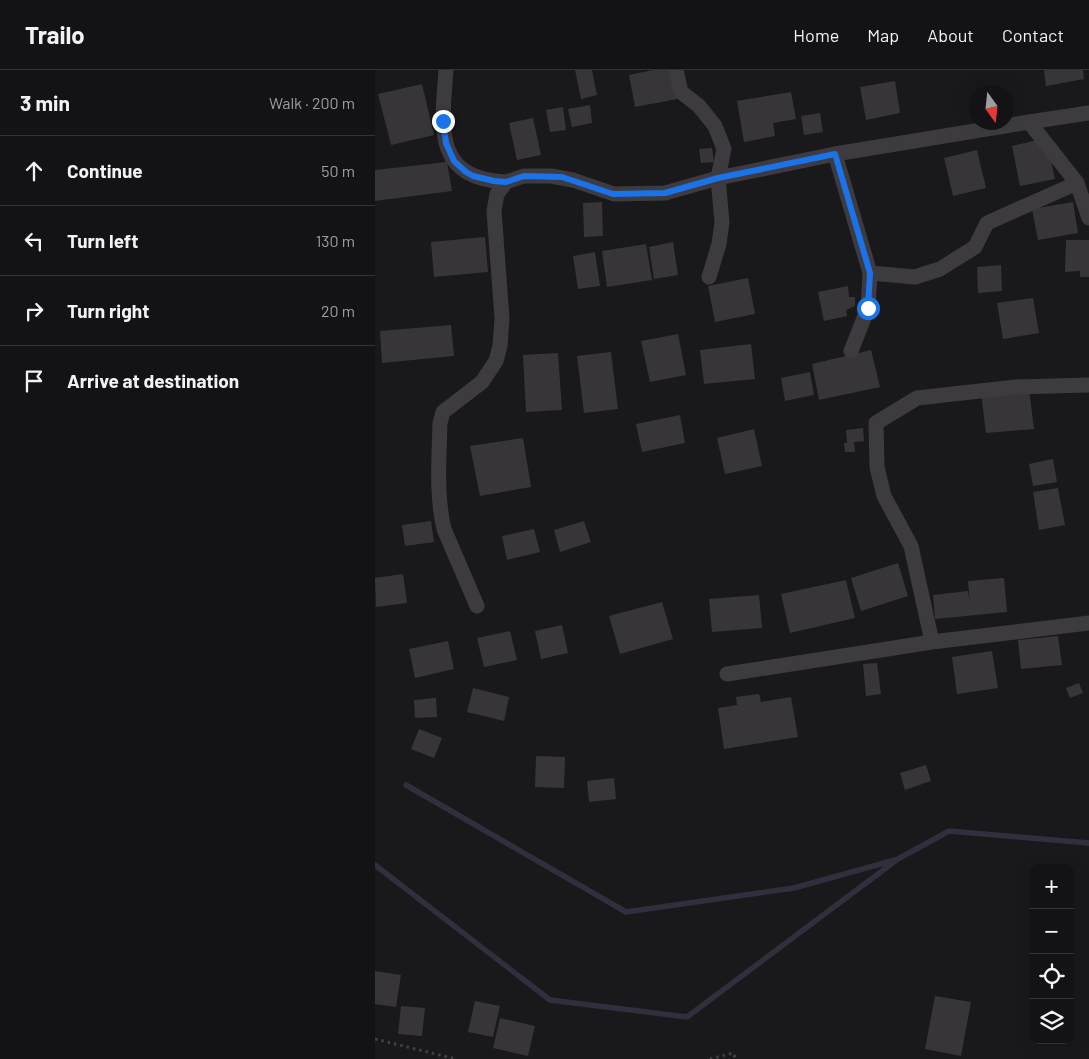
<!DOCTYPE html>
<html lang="en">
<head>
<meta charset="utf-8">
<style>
	:root { --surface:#131214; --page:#202022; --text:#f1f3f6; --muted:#9d9ea0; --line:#323234 }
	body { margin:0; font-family:Barlow,sans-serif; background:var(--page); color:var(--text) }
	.controls { position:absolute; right:15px; bottom:15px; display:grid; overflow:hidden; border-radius:10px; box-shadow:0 5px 20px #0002 }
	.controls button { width:45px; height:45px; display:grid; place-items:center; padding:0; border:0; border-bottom:1px solid var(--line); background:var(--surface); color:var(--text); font:25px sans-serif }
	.compass { position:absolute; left:594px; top:15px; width:45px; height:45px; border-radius:50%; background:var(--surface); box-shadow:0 5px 20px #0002; rotate:165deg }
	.stop { position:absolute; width:15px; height:15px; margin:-11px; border:4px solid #1a73e8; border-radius:50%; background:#fff }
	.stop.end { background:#1a73e8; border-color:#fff; box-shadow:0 1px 5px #0008 }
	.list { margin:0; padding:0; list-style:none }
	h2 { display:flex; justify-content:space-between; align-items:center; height:65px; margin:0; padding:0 20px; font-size:21px }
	h2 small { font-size:16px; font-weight:400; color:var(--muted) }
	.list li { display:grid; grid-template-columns:32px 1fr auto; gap:15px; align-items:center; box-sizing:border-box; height:70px; padding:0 20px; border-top:1px solid var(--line) }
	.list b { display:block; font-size:19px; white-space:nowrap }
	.list em { font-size:16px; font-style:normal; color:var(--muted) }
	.icon { flex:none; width:28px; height:28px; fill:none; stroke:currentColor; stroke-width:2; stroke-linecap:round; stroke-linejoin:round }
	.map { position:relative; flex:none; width:714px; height:989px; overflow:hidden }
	header { display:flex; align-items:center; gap:30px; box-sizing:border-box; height:70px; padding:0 25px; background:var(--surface); border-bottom:1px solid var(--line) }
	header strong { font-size:24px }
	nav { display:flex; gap:28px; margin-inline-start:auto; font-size:18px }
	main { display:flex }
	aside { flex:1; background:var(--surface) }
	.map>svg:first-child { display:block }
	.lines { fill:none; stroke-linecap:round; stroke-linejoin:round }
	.stream { stroke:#312f3d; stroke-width:5.5 }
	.building { fill:#383539 }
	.path { stroke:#423f45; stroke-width:3; stroke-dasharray:2.5 4; stroke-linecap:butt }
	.minor { stroke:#3e3b40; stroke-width:15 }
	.route { stroke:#1a73e8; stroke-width:6 }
</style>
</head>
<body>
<header>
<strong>Trailo</strong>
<nav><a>Home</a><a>Map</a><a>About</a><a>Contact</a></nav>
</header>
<main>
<aside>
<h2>3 min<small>Walk · 200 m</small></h2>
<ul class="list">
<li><svg class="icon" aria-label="ahead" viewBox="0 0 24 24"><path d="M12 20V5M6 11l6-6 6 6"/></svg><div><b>Continue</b></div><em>50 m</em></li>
<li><svg class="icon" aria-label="left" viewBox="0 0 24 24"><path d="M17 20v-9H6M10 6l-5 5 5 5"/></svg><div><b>Turn left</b></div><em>130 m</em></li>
<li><svg class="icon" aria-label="right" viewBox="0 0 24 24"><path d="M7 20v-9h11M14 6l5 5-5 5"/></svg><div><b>Turn right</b></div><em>20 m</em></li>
<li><svg class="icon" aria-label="arrive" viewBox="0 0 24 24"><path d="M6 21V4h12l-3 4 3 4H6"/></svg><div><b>Arrive at destination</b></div></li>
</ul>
</aside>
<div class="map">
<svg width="714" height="989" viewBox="0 0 714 989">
	<rect width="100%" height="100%" fill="#19181a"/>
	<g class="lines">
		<path class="stream" d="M 31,715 L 251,842 L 419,818 L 520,790
			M 0,795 L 175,930 L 312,947 L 523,789 L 574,761 L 714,773"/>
	</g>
	<path class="building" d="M 200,0 L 217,0 L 222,25 L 206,29 Z
		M 278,0 L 297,0 L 302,29 L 260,37 L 254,5 Z
		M 669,0 L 708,0 L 709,9 L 671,16 Z
		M 520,11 L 525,43 L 491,50 L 485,17 Z
		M 47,14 L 59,65 L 16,75 L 3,24 Z
		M 416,22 L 421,49 L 398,53 L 400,66 L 369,72 L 362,31 Z
		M 215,35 L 217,53 L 197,57 L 193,39 Z
		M 188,37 L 191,60 L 175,62 L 171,40 Z
		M 445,43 L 448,62 L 429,65 L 426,46 Z
		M 158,48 L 166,85 L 142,90 L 134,53 Z
		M 671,68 L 680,109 L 645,116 L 637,76 Z
		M 337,78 L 339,92 L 326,93 L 324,79 Z
		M 602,80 L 611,118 L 578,126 L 569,88 Z
		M 72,92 L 77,121 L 0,131 L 0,100 Z
		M 227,132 L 228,166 L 209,167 L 208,133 Z
		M 698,132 L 703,163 L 663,170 L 657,139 Z
		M 110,167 L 113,202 L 59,207 L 56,172 Z
		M 691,170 L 714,170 L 714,207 L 705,207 L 705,201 L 690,202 Z
		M 298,172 L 303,205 L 279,209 L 274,177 Z
		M 271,174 L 277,210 L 232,217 L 227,181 Z
		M 220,182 L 225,216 L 203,219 L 198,186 Z
		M 626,195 L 627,221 L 603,223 L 602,197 Z
		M 373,208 L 380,244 L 340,252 L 333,216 Z
		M 473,216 L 474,227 L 480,227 L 480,236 L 471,240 L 472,246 L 449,251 L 443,222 Z
		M 658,228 L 664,263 L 628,269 L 622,233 Z
		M 76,255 L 79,286 L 7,293 L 5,261 Z
		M 303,264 L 311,305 L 275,312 L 266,271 Z
		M 376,274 L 380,309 L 329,314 L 325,280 Z
		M 496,280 L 505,317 L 444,330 L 437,294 Z
		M 236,282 L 243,339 L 209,343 L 202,286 Z
		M 183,283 L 187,340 L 151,342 L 148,285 Z
		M 435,302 L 439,325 L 410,331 L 406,308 Z
		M 654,319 L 659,359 L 611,363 L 606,323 Z
		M 305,345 L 310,373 L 267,382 L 261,354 Z
		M 488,358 L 489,371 L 479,372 L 480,382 L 470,382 L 469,373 L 472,373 L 471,360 Z
		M 379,359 L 387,396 L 350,404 L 342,368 Z
		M 148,368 L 156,417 L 105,426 L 95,376 Z
		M 678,389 L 682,412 L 658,416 L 654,394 Z
		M 683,418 L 690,455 L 664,460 L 658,422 Z
		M 56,451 L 59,472 L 30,476 L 27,455 Z
		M 209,451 L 216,472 L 185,482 L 179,460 Z
		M 159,459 L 165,482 L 132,490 L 127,466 Z
		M 523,493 L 533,526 L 486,541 L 476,508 Z
		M 28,504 L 32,533 L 1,537 L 0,508 Z
		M 629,508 L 632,542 L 560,549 L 558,525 L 593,521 L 595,534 L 593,511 Z
		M 471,510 L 480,548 L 415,563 L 406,524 Z
		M 384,525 L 387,558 L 337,562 L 334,529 Z
		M 287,532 L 298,569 L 245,584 L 234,546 Z
		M 187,555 L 193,583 L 166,589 L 160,561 Z
		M 135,561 L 142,590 L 109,597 L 102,568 Z
		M 683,566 L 687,595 L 646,599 L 643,570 Z
		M 73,571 L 79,599 L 40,608 L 34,579 Z
		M 617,581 L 623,618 L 582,624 L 577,587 Z
		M 502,593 L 506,624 L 491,626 L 488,594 Z
		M 704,613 L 708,623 L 695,628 L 691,618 Z
		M 98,618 L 134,627 L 129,651 L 92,642 Z
		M 384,624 L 386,632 L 416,627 L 423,667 L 349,679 L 343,638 L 362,635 L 361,627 Z
		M 61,628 L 62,647 L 40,648 L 39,630 Z
		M 44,659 L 67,668 L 59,688 L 36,679 Z
		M 161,686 L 190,687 L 189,718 L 160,717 Z
		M 551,695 L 556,711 L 530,720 L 525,703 Z
		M 239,708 L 241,729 L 214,732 L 212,711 Z
		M 0,901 L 26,905 L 21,937 L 0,934 Z
		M 560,926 L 596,932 L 586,986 L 550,979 Z
		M 100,931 L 125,936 L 118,967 L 93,962 Z
		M 26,936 L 50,938 L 47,966 L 23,964 Z
		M 125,948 L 160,956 L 153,986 L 118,978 Z"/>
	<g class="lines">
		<path class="path" d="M 0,969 L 81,989
			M 335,989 L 358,983 L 361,989"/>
		<path class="minor" d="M 71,0 C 67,55 57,109 131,112
			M 301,0 L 306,22 L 324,36 L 340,56 L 349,79 L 343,108 L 347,152 L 344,174 L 334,207
			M 714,43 L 654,52 L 702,113 L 714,148
			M 460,84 L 495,203 L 493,238 L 476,281
			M 495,203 L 540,207 L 565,199 L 600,177 L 612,153 L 702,113
			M 102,536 L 69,459 C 61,425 64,389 65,353 L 68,342 L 107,312 L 121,291 L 125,276 L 127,248 L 119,141 L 122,124 L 131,112 L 149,106 L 176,106 L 198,110 L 239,124 L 290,123 L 343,108 L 460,84 L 654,52
			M 557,572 L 536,476 L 509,426 L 502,397 L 501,353 L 542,328 L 641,317 L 714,315
			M 352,604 L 557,572 L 714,553"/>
	</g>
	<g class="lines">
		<path class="route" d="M 68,51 L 71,73 L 79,91 L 91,102 L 98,106 L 119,111 L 131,112 L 149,106 L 187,107 L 238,124 L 290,123 L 343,108 L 460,84 L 495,203 L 493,238"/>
	</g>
</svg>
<div class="controls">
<button>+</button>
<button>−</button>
<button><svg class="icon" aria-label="locate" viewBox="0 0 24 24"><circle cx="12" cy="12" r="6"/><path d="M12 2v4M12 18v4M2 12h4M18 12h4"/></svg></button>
<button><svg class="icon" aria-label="layers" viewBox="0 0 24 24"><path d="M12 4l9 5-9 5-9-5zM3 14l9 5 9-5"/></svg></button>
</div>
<svg class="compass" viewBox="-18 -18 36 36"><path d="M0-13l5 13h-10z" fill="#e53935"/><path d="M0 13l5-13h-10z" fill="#9d9ea0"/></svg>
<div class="stop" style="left:493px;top:238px"></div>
<div class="stop end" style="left:68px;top:51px"></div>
</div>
</main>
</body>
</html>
